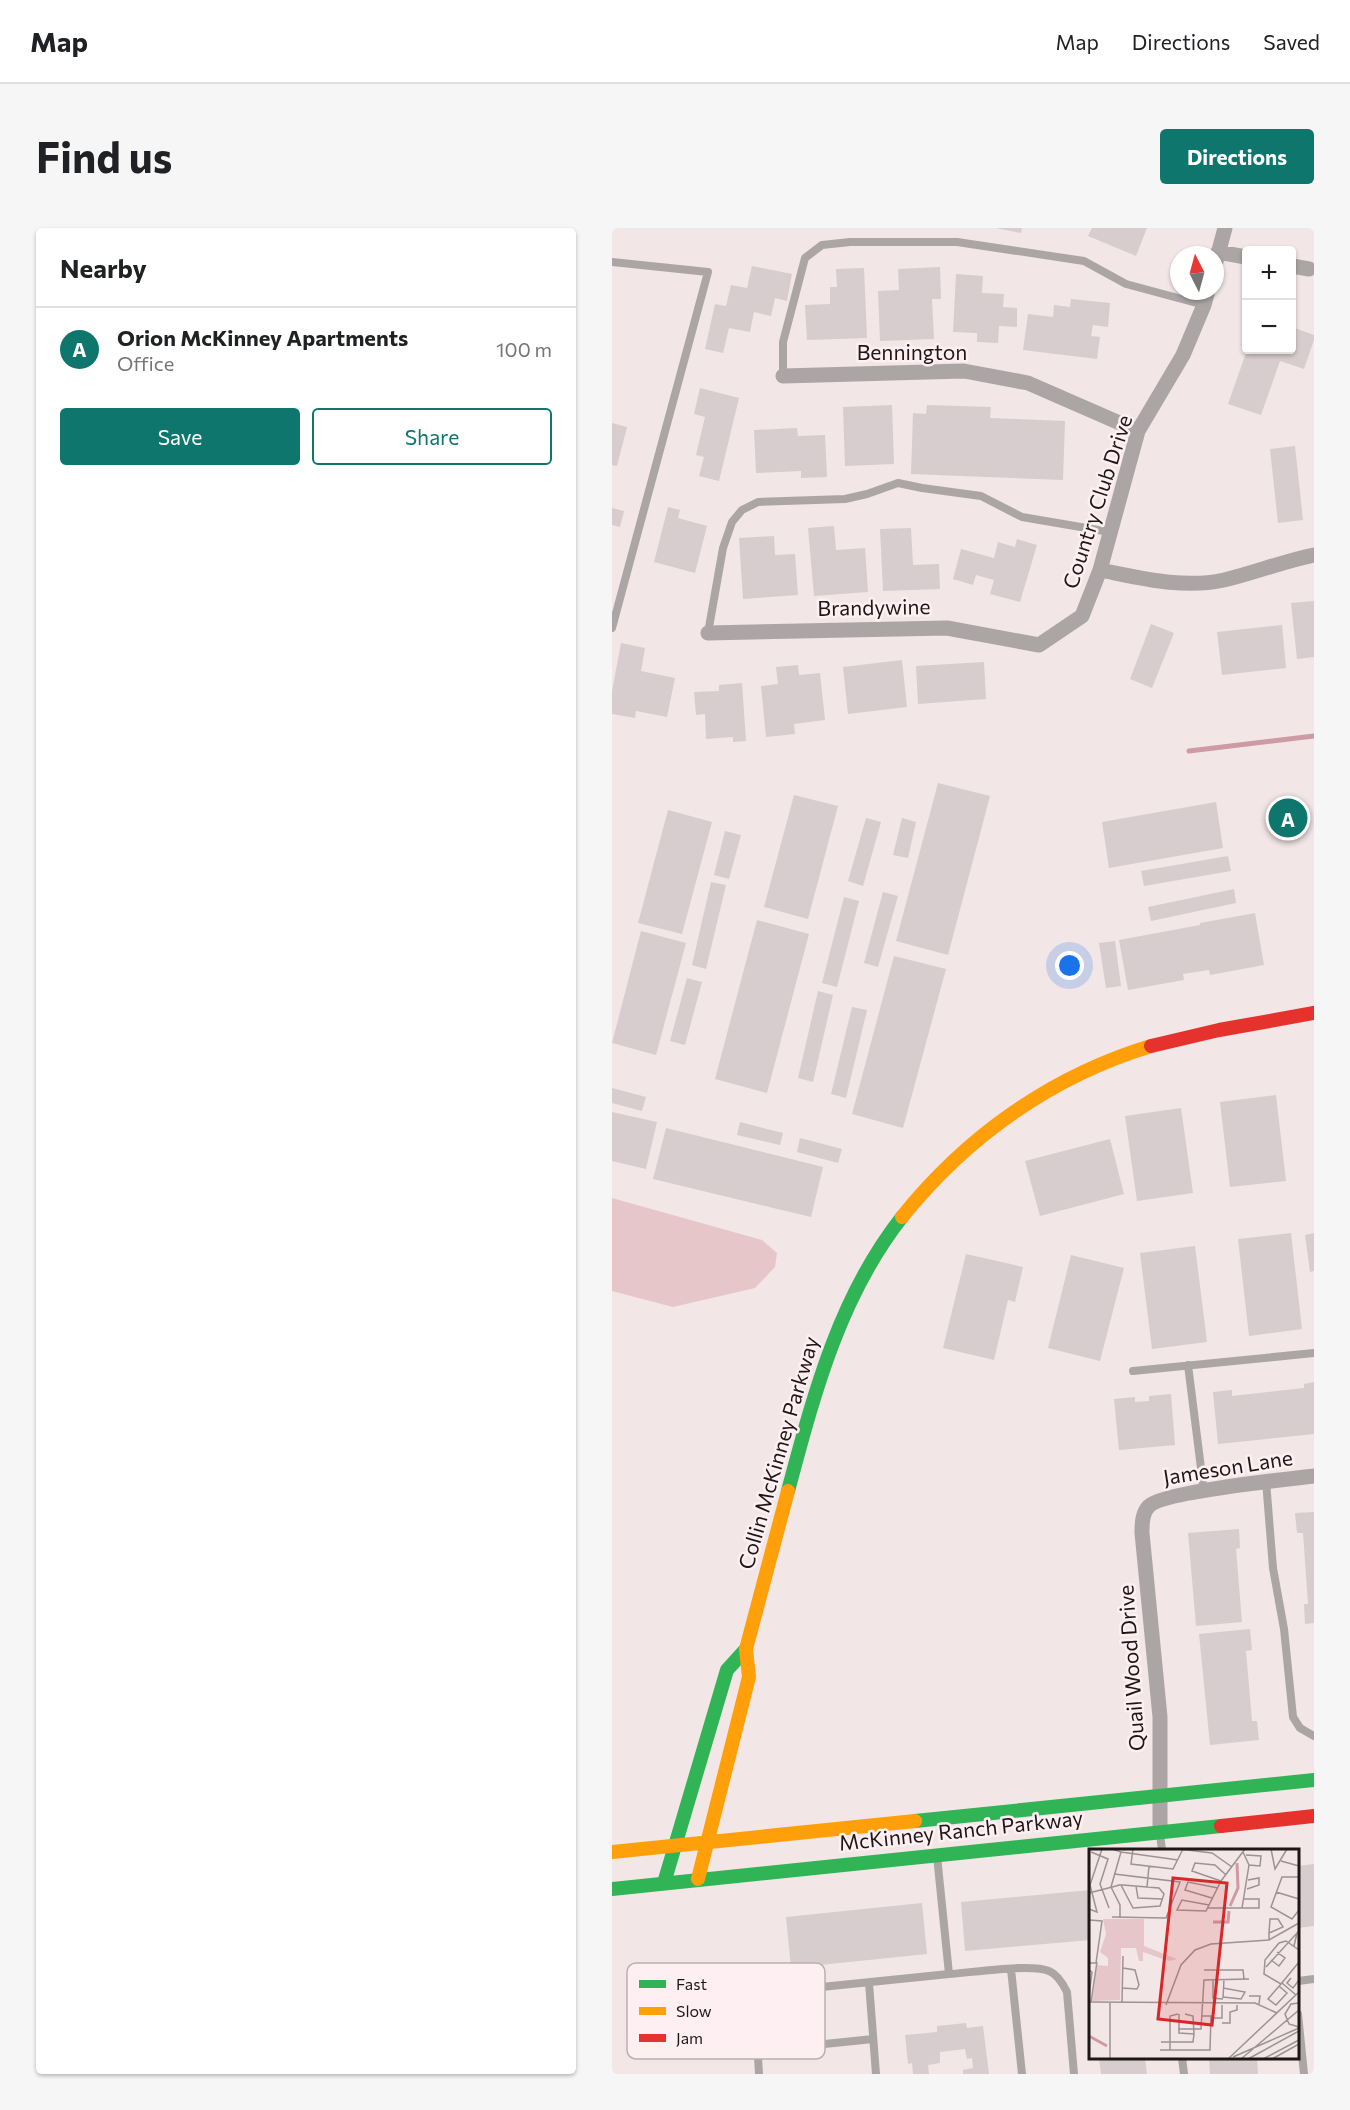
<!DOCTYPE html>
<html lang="en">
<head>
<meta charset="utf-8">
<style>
	:root { --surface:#fff; --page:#f6f6f6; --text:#202124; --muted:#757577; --line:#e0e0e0; --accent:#0f766e }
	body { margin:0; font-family:Commissioner,sans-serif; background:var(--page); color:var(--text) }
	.controls { position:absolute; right:18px; top:18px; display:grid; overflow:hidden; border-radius:6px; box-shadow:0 2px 4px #0004 }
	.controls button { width:54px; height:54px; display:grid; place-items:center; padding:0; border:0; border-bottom:2px solid var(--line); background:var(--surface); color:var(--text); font:30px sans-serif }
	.compass { position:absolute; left:558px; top:18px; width:54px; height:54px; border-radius:50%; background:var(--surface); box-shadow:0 2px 4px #0004; rotate:354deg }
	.you { position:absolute; left:458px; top:738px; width:21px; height:21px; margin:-15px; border:4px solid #fff; border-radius:50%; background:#1a73e8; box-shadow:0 0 0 9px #1a73e833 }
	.badge { display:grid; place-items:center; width:39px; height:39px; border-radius:50%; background:var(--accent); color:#fff; font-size:20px; font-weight:700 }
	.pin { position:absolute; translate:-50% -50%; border:3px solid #fff; box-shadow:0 2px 6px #0006 }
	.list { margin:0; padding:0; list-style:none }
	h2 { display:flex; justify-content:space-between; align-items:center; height:78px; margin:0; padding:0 24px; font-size:26px }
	h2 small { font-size:20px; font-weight:400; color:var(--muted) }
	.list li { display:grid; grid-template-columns:39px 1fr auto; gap:18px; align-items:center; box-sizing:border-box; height:84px; padding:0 24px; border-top:2px solid var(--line) }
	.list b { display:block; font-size:22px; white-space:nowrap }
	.list p { margin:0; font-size:20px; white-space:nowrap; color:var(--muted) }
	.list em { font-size:20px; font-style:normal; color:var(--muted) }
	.actions { display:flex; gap:12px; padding:18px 24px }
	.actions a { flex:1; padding:14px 0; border:2px solid var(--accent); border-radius:6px; text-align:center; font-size:21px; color:var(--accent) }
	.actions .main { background:var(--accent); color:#fff }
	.map { position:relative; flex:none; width:702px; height:1846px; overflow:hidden; border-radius:6px }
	header { display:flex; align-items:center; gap:36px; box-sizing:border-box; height:84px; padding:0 30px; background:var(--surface); border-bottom:2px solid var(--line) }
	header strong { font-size:28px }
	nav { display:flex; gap:33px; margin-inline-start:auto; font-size:21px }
	.intro { display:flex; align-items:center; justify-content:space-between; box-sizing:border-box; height:144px; padding:0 36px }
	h1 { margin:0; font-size:42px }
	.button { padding:15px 27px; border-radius:6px; background:var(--accent); color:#fff; font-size:21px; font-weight:700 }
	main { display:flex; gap:36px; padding:0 36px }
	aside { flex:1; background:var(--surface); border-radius:6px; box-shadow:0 2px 4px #0004 }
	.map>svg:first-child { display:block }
	.green { fill:#e7c6ca }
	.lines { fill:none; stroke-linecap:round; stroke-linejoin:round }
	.stream { stroke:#ce9aa3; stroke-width:5 }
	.building { fill:#d7cdce }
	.lane { stroke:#aca5a6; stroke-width:8 }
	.street { stroke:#aca5a6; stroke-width:15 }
	.fast { stroke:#30b455; stroke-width:14 }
	.slow { stroke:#ff9f0a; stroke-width:14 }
	.jam { stroke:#e5322d; stroke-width:14 }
	.labels { text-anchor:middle; stroke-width:5; stroke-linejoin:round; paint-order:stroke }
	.street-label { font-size:21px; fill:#1e1617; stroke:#fef0f2 }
	.inset-river { fill:none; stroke:#ce9aa3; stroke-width:3 }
	.inset-road { fill:none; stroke:#9d9394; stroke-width:1.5 }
	.view { fill:#d62828; fill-opacity:0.15; stroke:#d62828; stroke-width:3 }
	.inset-edge { fill:none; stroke:#1e1617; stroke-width:3 }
	.key { fill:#fef0f2; stroke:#bbafb0; stroke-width:1.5 }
	.key-label { font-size:16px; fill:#1e1617 }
</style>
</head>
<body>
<header>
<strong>Map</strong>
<nav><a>Map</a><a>Directions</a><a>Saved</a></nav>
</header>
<div class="intro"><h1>Find us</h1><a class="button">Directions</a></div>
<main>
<aside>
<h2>Nearby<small></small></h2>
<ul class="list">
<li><span class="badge">A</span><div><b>Orion McKinney Apartments</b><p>Office</p></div><em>100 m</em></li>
</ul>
<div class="actions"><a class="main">Save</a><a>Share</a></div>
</aside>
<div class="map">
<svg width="702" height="1846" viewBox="0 0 702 1846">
	<rect width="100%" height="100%" fill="#f2e6e7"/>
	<path class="green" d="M 0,970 L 150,1012 L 165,1025 L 163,1039 L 143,1060 L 61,1079 L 0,1063 Z"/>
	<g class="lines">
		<path class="stream" d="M 577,523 L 702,508"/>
	</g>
	<path class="building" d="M 384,0 L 410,0 L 409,5 Z
		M 480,0 L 535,0 L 524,28 L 476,8 Z
		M 140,38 L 180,46 L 175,73 L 163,70 L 159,88 L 142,84 L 138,104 L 117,100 L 111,125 L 93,121 L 103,76 L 114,78 L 119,57 L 135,60 Z
		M 328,39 L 329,71 L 320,71 L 322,111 L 268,113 L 266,63 L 287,62 L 286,41 Z
		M 252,40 L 255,110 L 195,112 L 193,77 L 218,76 L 218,59 L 225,59 L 224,41 Z
		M 344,46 L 371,48 L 370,65 L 392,66 L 391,79 L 405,80 L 405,99 L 387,98 L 386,115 L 365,114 L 365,105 L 341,104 Z
		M 459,71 L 498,75 L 496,99 L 481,97 L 479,108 L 488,109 L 485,131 L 411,122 L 416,86 L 441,89 L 442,77 L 458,79 Z
		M 680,99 L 702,107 L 702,112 L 692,141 L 668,133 L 649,187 L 616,176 L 635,122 L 680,122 Z
		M 88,160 L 127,170 L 107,253 L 87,248 L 92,229 L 84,227 L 93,189 L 82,186 Z
		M 280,177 L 282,236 L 233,238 L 231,179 Z
		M 315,177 L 379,179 L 378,190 L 453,193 L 451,252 L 299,246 L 301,185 L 314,186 Z
		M 0,195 L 15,199 L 5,238 L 0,237 Z
		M 185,200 L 186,208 L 213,207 L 215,249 L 189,250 L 189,243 L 144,245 L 142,202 Z
		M 683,218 L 691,292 L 666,295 L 658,221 Z
		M 56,279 L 68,282 L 66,290 L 95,298 L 83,345 L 42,334 Z
		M 0,280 L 12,283 L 8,299 L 0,297 Z
		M 222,298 L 224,322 L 253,320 L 256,364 L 202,368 L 196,300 Z
		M 299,300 L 301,337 L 327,336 L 328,361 L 271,363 L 268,301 Z
		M 162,308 L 163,327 L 183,326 L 186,367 L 131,371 L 127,310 Z
		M 405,311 L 425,317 L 408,374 L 378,366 L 382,352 L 364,347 L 361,357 L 341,351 L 349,321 L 382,330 L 386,314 L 403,319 Z
		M 702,373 L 702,429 L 685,431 L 679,375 Z
		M 539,396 L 562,405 L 540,460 L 518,451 Z
		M 670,397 L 674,440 L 610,447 L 605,404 Z
		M 9,415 L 33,420 L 29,443 L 63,450 L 55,489 L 24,483 L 23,490 L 0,486 L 0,463 Z
		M 290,432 L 295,479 L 236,486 L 231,439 Z
		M 372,434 L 374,471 L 306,476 L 304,438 Z
		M 186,437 L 187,447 L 208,445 L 213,492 L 182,496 L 183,506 L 154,509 L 149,458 L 166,456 L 164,439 Z
		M 130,455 L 134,513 L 121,514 L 121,509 L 94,511 L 93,486 L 84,487 L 82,464 L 107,463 L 107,457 Z
		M 326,555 L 378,568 L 336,727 L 284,713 Z
		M 182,567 L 226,578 L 196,691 L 152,679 Z
		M 604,574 L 611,620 L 497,640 L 490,594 Z
		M 56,582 L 100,594 L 70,706 L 26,695 Z
		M 254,590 L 269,594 L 251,658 L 236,653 Z
		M 290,590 L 304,594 L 296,630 L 281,627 Z
		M 113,603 L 129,607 L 117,651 L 102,647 Z
		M 616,628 L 619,643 L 532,658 L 529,643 Z
		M 99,654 L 114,657 L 94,741 L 80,737 Z
		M 622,661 L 624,675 L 539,693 L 536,679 Z
		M 271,664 L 286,668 L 266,739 L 252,735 Z
		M 232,669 L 247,673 L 225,759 L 210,755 Z
		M 643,685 L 652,737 L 598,747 L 597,742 L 571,746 L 572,752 L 516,762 L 507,712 L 588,697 L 588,695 Z
		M 145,692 L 197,706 L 155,865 L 103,851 Z
		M 29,703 L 74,715 L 44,827 L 0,815 Z
		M 503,713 L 509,758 L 494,760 L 487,715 Z
		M 282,728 L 334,741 L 291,900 L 240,886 Z
		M 75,750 L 90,754 L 73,817 L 58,813 Z
		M 206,763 L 221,767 L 201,854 L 186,850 Z
		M 240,779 L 255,782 L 234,870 L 219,866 Z
		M 0,860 L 34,869 L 30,883 L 0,875 Z
		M 664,867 L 674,953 L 618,959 L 608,874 Z
		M 569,880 L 581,965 L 525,973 L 513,888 Z
		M 0,884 L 45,894 L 34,941 L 0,933 Z
		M 128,894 L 171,905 L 168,917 L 125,907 Z
		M 54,900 L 211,939 L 199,989 L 41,951 Z
		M 188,910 L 230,921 L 226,935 L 185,924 Z
		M 498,911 L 512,966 L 428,988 L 413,933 Z
		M 679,1005 L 690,1101 L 637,1108 L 626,1011 Z
		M 702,1005 L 702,1043 L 698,1044 L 693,1007 Z
		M 583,1018 L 595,1114 L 540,1121 L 528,1025 Z
		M 354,1026 L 411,1039 L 403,1074 L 396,1072 L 382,1132 L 331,1120 Z
		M 459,1027 L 512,1040 L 488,1133 L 436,1120 Z
		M 702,1154 L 702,1206 L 606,1216 L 601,1164 L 620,1162 L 620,1168 L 692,1160 L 692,1156 Z
		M 559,1166 L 563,1217 L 507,1222 L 502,1171 L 523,1169 L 523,1174 L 537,1173 L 537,1168 Z
		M 702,1284 L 702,1395 L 693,1396 L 692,1376 L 696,1376 L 691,1305 L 685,1305 L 683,1285 Z
		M 627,1301 L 628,1320 L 624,1321 L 630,1394 L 584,1398 L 576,1305 Z
		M 638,1401 L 640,1422 L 634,1423 L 640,1493 L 645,1493 L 647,1512 L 598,1517 L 587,1406 Z
		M 702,1636 L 702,1698 L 686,1700 L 686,1638 Z
		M 478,1662 L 478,1712 L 353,1723 L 349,1674 Z
		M 310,1675 L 315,1726 L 179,1740 L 174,1689 Z
		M 354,1795 L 355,1800 L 371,1798 L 377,1846 L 351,1846 L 351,1842 L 361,1840 L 360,1830 L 355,1831 L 353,1821 L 328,1824 L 328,1835 L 316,1837 L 317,1846 L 301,1846 L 300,1835 L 296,1836 L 293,1807 L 325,1804 L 325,1798 Z
		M 487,1830 L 533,1830 L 535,1846 L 489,1846 Z
		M 597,1830 L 645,1830 L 646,1846 L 598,1846 Z"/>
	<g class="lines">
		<path class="lane" d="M 0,34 L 96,44 L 0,400
			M 171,148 L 171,114 L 193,30 L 210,17 L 238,14 L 345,14 L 472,33 L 514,56 L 592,77
			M 96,405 L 111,320 L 120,294 L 130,282 L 146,274 L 233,271 L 255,266 L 286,255 L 310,260 L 369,268 L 410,289 L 498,304
			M 576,1137 L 592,1264
			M 521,1143 L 702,1125
			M 654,1253 L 661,1340 L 672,1401 L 681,1489 L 688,1500 L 702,1508
			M 548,1606 L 550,1622
			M 399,1741 L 410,1846
			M 337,1746 C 358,1745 419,1735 437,1743 C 445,1746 451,1756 455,1764 L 462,1846
			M 686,1753 L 702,1751
			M 257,1755 L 264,1846
			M 686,1786 L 692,1846
			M 145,1823 L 261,1811
			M 570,1830 L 572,1846
			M 147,1846 L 144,1794 L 160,1768 L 180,1762 L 337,1746 L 325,1628"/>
		<path class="street" d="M 606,24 L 634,29
			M 603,37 L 613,0
			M 680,38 L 697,41
			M 171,148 L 352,143 L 416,155 L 526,203
			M 488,342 C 529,350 571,361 612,352 C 643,345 671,333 702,327
			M 96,405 L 335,400 L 427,417 L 470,388 L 488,342 L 526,203 L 571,127 L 592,77 L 596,63
			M 548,1603 L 548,1489 L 530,1305 C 530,1296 530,1285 537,1278 C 550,1264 677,1251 702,1248"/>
		<path class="fast" d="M 176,1263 C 202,1166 227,1069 290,989
			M 303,1593 L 702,1552
			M 52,1655 L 115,1442 L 134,1421
			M 0,1661 L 609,1598"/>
		<path class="slow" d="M 290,989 C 355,908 440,848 539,818
			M 0,1624 L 303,1593
			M 86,1651 L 137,1449 L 134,1421 L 176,1263"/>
		<path class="jam" d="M 539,818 L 607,802 L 702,785
			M 609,1598 L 702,1588"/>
	</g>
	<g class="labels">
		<g class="street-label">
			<text x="300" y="132">Bennington</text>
			<text transform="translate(486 274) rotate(-72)" y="7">Country Club Drive</text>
			<text transform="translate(262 380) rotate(-1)" y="7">Brandywine</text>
			<text transform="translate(167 1225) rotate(-74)" y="7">Collin McKinney Parkway</text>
			<text transform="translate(616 1240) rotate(-9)" y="7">Jameson Lane</text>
			<text transform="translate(520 1440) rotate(-94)" y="7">Quail Wood Drive</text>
			<text transform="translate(349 1603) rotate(-6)" y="7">McKinney Ranch Parkway</text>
		</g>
	</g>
	<g transform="translate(477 1621)">
		<rect width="210" height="210" fill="#f2e6e7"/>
		<path d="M 14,70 L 55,70 L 55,97 L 88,110 L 80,112 L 54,103 L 54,112 L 50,112 L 47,99 L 32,99 L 31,151 L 3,152 L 8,116 L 19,117 L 19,109 L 11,103 L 17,85 Z" fill="#e7c6ca"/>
		<path class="inset-river" d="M 141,57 L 149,39 L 148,14M 124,73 L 139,73 L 140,62M 0,187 L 18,197"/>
		<path class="inset-road" d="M 23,0 L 32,3 L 22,38 L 31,56 L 31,69M 44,0 L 42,15 L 84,20 L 94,0M 90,0 L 123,4 L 143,18M 182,0 L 186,20 L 198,0M 2,3 L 19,10 L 11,35 L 20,59M 32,3 L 89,11M 157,6 L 172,7 L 171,17 L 160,16M 192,12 L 210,17M 210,28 L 193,28 L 182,58 L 203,70 L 210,61M 132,32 L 103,22 L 106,14 L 126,16 L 137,26M 47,37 L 49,49 L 73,50M 58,38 L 60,17M 158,40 L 170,36 L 170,29 L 159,31M 187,43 L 210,50M 0,44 L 27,37 L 30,36 L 34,36 L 70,39 L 75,45 L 71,57 L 44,59 L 32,36M 123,49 L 96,41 L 99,33 L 129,39M 120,56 L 93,51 L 88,61 L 117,62 L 132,32 L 156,0M 119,59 L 170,59 L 170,50 L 155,50M 153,59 L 160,16 L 154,3M 0,60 L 8,63 L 1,36 L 13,0M 23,68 L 77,69 L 91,33 L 25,25M 0,71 L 13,72 L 7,114 L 0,114M 180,84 L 194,78 L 189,70 L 181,70 L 180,84 L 180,91M 210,101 L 197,92 L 190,94 L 176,111 L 175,125 L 192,135 L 210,113M 182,111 L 190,117 L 196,109 L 188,103M 177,118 L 208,84 L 205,97M 0,121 L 3,123 L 0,146M 115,121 L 154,121 L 155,130M 202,129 L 198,134 L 204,139 L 210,131M 124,130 L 124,149 L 134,150M 193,134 L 207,146M 190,137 L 198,144 L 187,156 L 179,150 L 192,135M 33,139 L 48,140 L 50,136 L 46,121 L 34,119M 160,147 L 171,147 L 170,155M 134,148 L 152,150 L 156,143 L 134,139M 134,149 L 135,130M 0,153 L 166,154 L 188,164M 2,153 L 8,113M 33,153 L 34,107M 210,154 L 202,155 L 196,165 L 200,175 L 210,178M 77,156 L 92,116 L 106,101 L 122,95 L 180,91 L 210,74M 90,165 L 90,184 L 105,185 L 104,167 L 96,165M 122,169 L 133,169 L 133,156M 133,174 L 141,174 L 141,163 L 148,161 L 148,156M 89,180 L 112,180 L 115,131 L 160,130M 72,193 L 104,193 L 105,185M 71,201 L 121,201 L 122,167 L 113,167M 81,201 L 81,167 L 89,165M 144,208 L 210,179M 21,210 L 21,153M 139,210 L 210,143M 152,210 L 210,161M 159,210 L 210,182M 174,210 L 210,191M 183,210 L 210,195"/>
		<path class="view" d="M 84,29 L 138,34 L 123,176 L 69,170 Z"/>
		<rect width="210" height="210" class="inset-edge"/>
	</g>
	<rect x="15" y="1735" width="198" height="96" rx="9" class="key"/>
	<rect x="27" y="1752" width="27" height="8" fill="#30b455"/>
	<rect x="27" y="1779" width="27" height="8" fill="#ff9f0a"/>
	<rect x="27" y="1806" width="27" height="8" fill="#e5322d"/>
	<g class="key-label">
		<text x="64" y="1762">Fast</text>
		<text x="64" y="1789">Slow</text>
		<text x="64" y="1816">Jam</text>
	</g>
</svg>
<div class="controls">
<button>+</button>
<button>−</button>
</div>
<svg class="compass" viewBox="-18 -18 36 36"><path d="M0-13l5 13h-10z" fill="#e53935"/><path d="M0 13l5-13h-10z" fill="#757577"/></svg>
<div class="you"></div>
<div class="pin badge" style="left:676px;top:590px">A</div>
</div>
</main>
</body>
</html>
